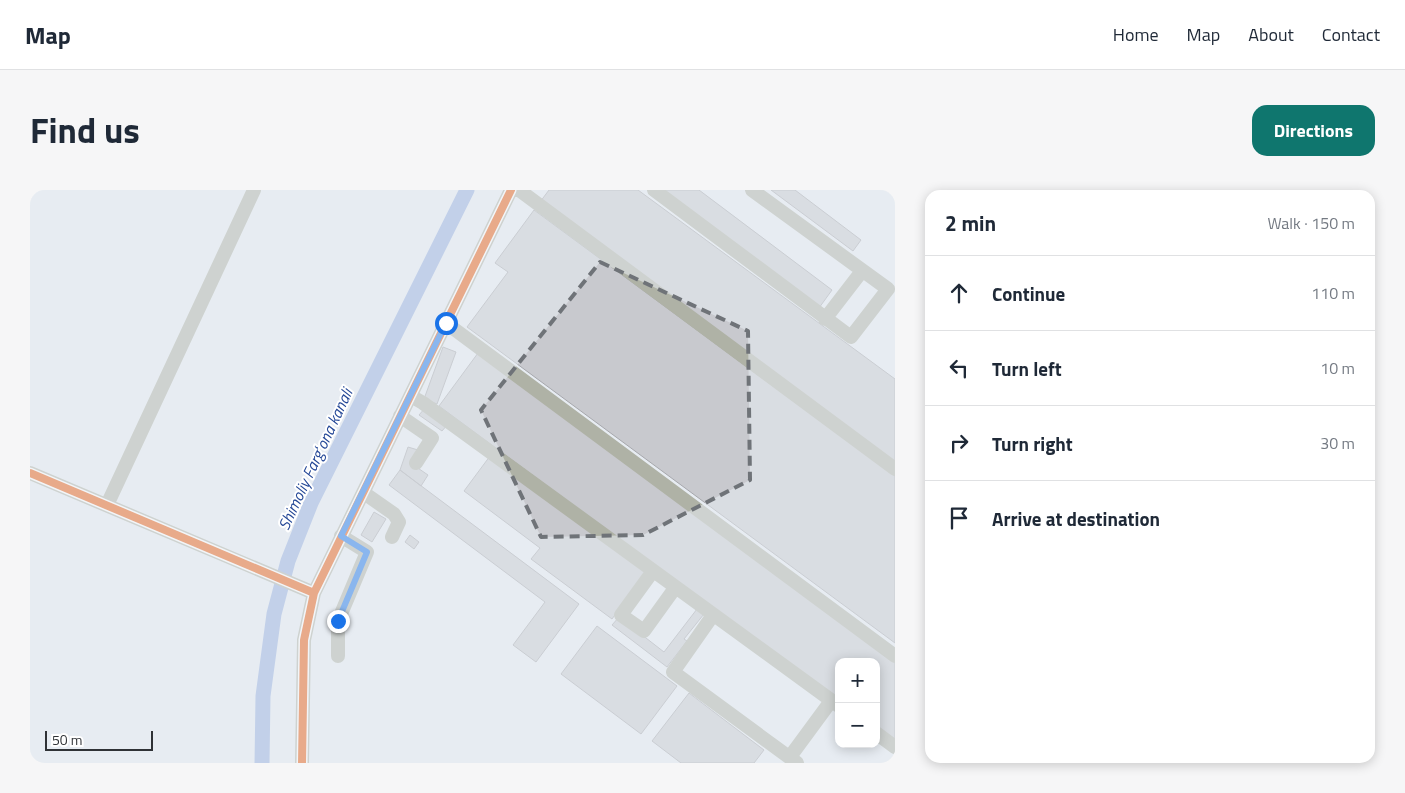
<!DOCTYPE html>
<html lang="en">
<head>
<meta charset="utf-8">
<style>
	:root { --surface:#fff; --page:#f6f6f7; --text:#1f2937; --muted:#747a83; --line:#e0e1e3; --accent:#0f766e }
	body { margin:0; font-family:"Titillium Web",sans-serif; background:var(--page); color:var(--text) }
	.controls { position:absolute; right:15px; bottom:15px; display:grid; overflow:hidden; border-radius:10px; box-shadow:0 2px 12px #0003 }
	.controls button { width:45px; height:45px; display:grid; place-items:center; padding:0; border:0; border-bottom:1px solid var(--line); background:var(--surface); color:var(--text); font:25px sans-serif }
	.scale { position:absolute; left:15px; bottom:12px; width:108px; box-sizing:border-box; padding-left:5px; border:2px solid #2f3236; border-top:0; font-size:14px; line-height:18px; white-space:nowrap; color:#2f3236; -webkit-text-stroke:4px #fff; paint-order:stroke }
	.stop { position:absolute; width:15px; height:15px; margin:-11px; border:4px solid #1a73e8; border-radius:50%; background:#fff }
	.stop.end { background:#1a73e8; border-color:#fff; box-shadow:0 1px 5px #0008 }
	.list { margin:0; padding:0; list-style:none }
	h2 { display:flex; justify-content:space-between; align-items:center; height:65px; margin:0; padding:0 20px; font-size:21px }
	h2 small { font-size:16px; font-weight:400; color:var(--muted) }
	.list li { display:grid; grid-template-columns:32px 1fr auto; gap:15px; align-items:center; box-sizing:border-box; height:75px; padding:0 20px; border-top:1px solid var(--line) }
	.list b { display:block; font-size:19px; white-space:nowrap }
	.list em { font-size:16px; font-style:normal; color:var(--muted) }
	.icon { flex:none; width:28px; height:28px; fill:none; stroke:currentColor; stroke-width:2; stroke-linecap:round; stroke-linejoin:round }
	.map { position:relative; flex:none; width:865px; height:573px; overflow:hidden; border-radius:15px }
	header { display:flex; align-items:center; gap:30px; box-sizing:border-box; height:70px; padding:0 25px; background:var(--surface); border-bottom:1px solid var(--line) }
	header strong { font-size:24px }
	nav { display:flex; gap:28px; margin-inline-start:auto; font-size:18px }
	.intro { display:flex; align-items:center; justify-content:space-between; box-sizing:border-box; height:120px; padding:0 30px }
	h1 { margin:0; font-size:35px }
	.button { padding:12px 22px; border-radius:15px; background:var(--accent); color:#fff; font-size:18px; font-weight:700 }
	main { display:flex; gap:30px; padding:0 30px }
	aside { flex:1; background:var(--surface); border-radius:15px; box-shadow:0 2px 12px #0003 }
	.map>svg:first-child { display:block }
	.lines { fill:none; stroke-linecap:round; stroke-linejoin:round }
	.canal { stroke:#96aede; stroke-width:15 }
	.building { fill:#c8c9ce; stroke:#a6a7ac }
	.minor { stroke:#afb2a6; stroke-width:14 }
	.cycleway-casing { stroke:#fff; stroke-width:11 }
	.cycleway { stroke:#e8590c; stroke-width:8 }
	.route { stroke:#1a73e8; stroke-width:6 }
	.marked { fill:none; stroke:#6f7378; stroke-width:4; stroke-dasharray:10 6; stroke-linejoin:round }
	.labels { text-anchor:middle; stroke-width:4; stroke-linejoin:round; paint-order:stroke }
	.water-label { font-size:16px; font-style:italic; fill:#254897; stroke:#fff }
</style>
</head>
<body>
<header>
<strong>Map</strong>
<nav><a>Home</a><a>Map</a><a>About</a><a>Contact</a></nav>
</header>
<div class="intro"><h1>Find us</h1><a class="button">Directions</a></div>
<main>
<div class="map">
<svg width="865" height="573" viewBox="0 0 865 573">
	<rect width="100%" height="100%" fill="#e7ecf2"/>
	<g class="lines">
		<path class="canal" d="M 232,573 L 233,506 L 244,424 L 258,371 L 281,313 L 437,0"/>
	</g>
	<path class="building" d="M 519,0 L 608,0 L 865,189 L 865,273 L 510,12 Z
		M 632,0 L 669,0 L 802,100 L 789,118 Z
		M 741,0 L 765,0 L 831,50 L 823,61 Z
		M 504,20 L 865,286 L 865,453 L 437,137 L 478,82 L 465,73 Z
		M 413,157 L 426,162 L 407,214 L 394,209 Z
		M 448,163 L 865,470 L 865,553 L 846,540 L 846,472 L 809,472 L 809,512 L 409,216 Z
		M 395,218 L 418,234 L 412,241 L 389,225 Z
		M 378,257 L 388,260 L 382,274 L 398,285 L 391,296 L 370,280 Z
		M 460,266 L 616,382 L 582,429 L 501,369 L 510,358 L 434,301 Z
		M 370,280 L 549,414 L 506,472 L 483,455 L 515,412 L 359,295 Z
		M 344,322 L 356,329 L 342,352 L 331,345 Z
		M 380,345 L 389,352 L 384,359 L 375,352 Z
		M 667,419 L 674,424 L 654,449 L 657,451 L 637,477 L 582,435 L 589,427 L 634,462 Z
		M 567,436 L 647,496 L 611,544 L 531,484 Z
		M 659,503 L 734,560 L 724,573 L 651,573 L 622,551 Z"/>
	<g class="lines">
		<path class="minor" d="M 489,0 L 865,279
			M 624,0 L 821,147 L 858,99 L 722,0
			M 795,129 L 832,81
			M 416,133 L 865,466
			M 381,206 L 393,213 L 809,516
			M 370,226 L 402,248 L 386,273
			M 0,283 L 284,403
			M 334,303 L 364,324 L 369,332 L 362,347
			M 77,315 L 224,0
			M 623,381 L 591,425 L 614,441 L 645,398
			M 683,425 L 643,482 L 767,573
			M 308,466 L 308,431 L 337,362 L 311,346
			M 846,543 L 865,557
			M 762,564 L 801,511
			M 272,573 L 274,450 L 284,403 L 481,0"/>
		<defs>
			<path id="cycleway" d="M 0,283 L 284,403
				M 272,573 L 274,450 L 284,403 L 481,0"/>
		</defs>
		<use href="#cycleway" class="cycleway-casing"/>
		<use href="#cycleway" class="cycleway"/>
	</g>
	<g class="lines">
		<path class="route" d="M 308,431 L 337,362 L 311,346 L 416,133"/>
	</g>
	<path d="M0 0H865V573H0ZM 570,72 L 718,141 L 720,290 L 613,345 L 511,347 L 451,220 Z" fill="#e7ecf2" fill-opacity=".55" fill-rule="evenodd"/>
	<path class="marked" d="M 570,72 L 718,141 L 720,290 L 613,345 L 511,347 L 451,220 Z"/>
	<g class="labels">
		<g class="water-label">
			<text transform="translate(285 269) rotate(-65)" y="6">Shimoliy Fargʻona kanali</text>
		</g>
	</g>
</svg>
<div class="controls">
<button>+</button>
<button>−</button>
</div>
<div class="scale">50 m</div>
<div class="stop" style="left:416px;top:133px"></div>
<div class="stop end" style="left:308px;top:431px"></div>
</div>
<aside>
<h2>2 min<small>Walk · 150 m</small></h2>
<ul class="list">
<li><svg class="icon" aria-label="ahead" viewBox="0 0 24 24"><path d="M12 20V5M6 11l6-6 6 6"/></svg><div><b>Continue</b></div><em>110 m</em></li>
<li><svg class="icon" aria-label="left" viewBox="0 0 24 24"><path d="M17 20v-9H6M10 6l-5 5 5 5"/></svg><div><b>Turn left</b></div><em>10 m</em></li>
<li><svg class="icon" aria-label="right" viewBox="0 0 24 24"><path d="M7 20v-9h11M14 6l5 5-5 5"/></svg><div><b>Turn right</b></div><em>30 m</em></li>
<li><svg class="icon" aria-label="arrive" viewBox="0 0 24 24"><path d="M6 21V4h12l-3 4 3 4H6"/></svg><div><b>Arrive at destination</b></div></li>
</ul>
</aside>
</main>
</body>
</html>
